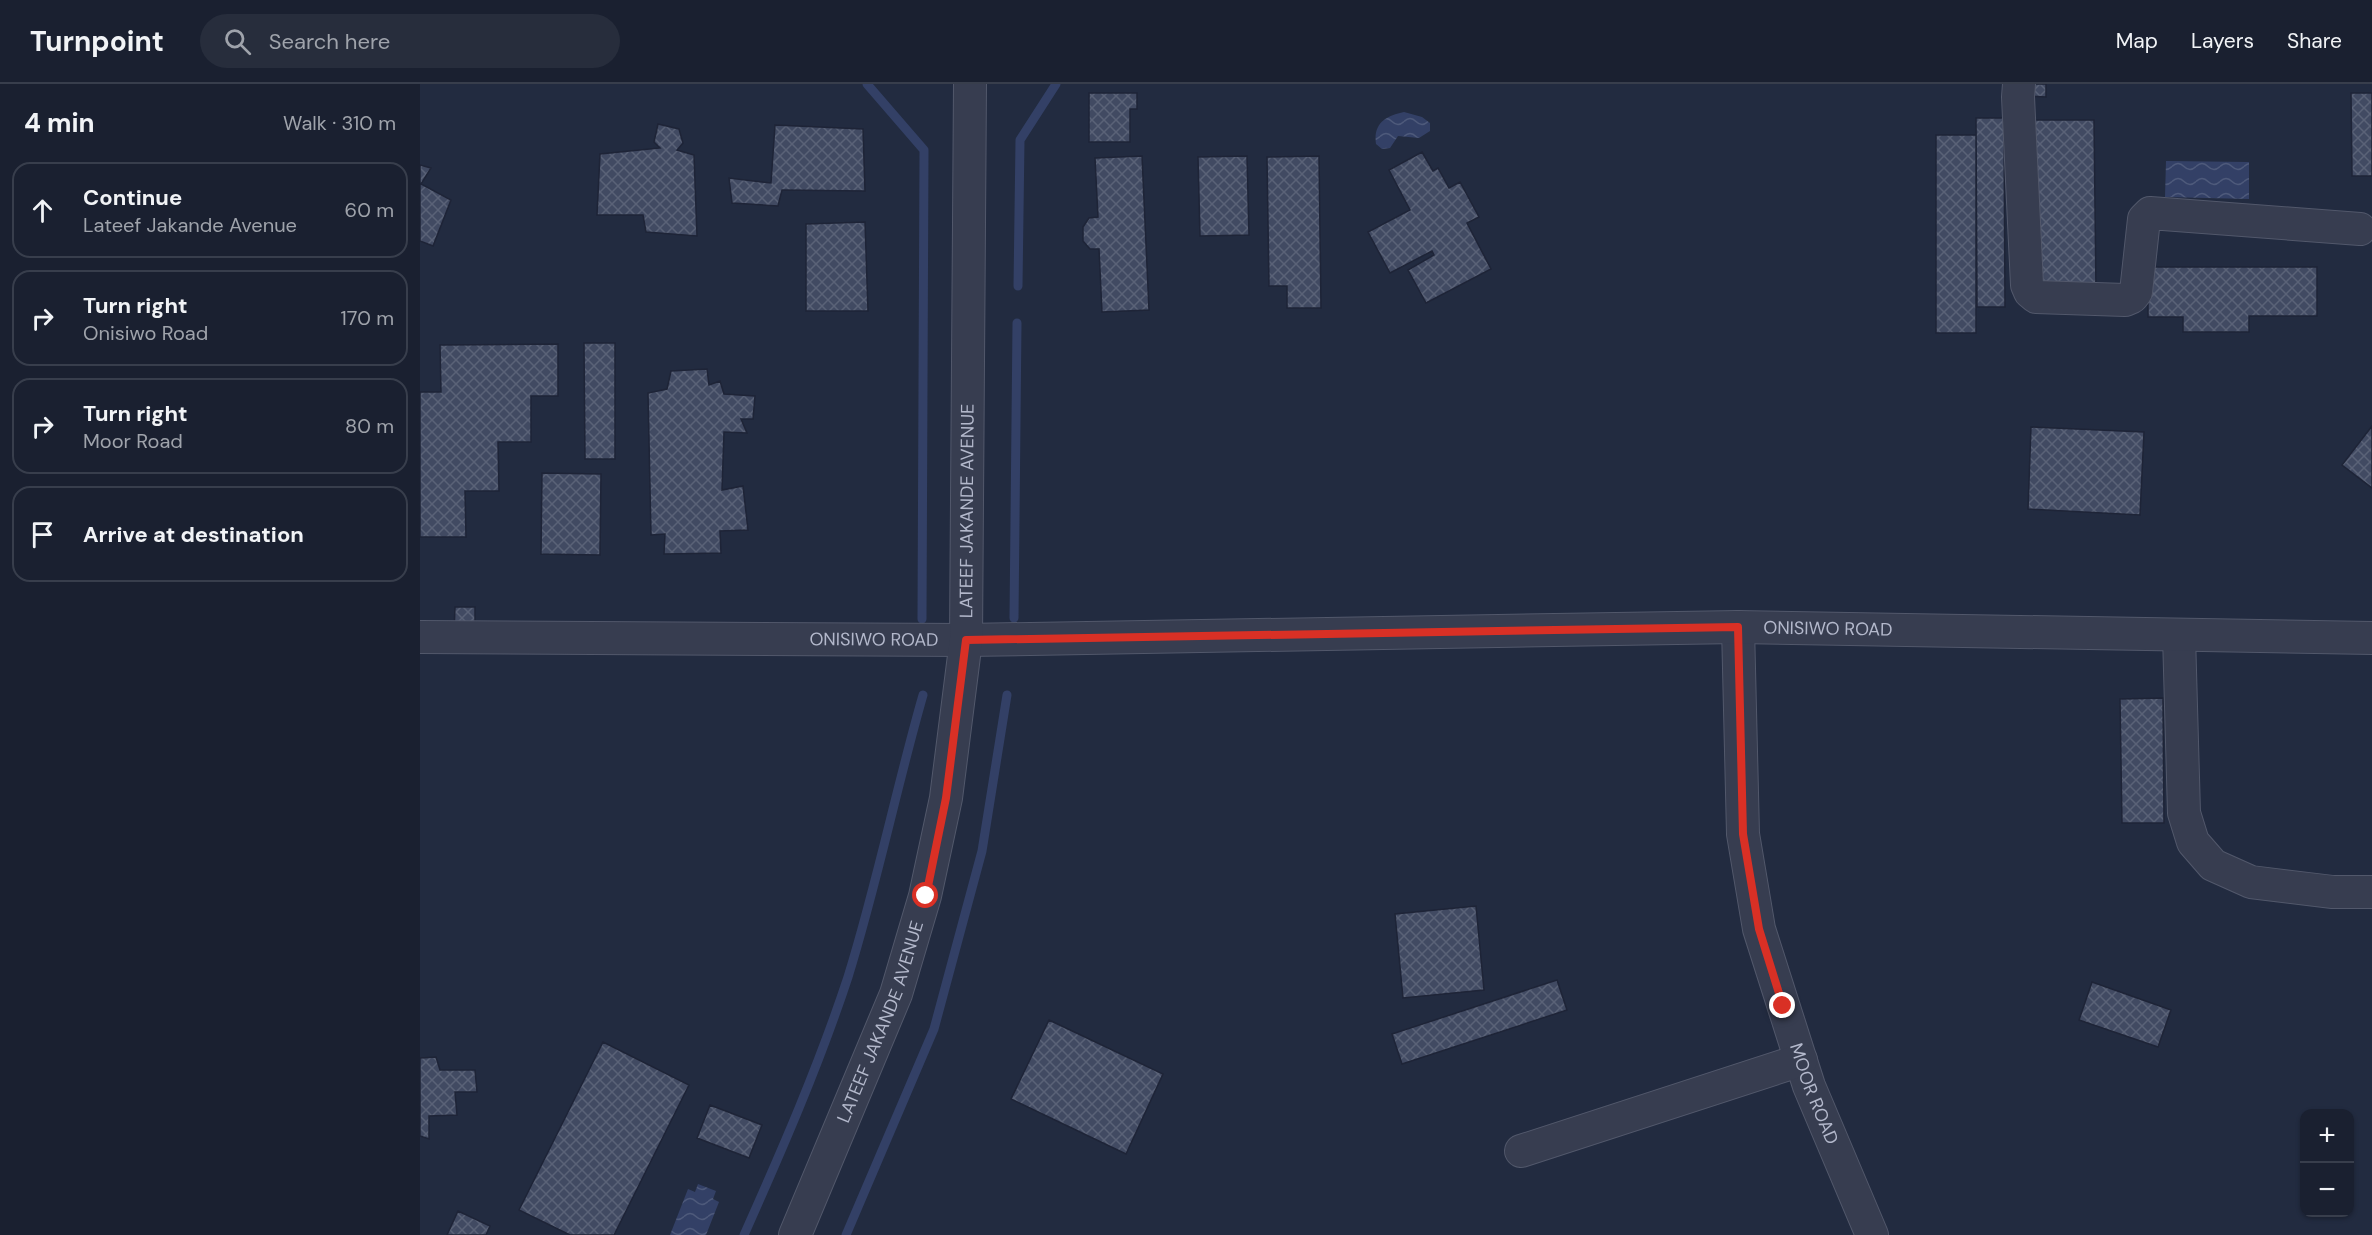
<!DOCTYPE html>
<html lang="en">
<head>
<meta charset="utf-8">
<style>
	:root { --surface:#1a2030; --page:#272d3c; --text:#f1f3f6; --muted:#9fa3ab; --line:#383e4c }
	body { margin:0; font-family:"DM Sans",sans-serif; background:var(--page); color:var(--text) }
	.controls { position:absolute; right:18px; bottom:18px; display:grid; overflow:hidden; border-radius:12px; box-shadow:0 2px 4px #0004 }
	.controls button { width:54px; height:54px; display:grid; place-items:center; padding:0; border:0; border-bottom:2px solid var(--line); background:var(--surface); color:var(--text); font:30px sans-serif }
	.stop { position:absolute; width:18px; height:18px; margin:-14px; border:4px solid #d93025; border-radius:50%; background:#fff }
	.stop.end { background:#d93025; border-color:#fff; box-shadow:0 2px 6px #0008 }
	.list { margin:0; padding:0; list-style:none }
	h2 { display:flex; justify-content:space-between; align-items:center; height:78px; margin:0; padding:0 24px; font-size:26px }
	h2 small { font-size:20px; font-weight:400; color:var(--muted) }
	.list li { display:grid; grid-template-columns:39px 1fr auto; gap:18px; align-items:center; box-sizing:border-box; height:96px; margin:0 12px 12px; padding:0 12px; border:2px solid var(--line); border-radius:18px }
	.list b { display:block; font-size:22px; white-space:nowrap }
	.list p { margin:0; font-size:20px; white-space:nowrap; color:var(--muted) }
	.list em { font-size:20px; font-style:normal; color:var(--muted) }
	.icon { flex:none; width:33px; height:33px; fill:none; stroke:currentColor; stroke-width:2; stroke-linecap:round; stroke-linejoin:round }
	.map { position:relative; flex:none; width:1952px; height:1151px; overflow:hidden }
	header { display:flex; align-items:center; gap:36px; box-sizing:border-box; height:84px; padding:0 30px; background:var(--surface); border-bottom:2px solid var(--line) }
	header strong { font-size:28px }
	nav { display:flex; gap:33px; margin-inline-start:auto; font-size:21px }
	.search { width:420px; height:54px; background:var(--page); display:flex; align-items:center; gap:15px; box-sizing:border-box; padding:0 21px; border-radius:33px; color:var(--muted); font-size:22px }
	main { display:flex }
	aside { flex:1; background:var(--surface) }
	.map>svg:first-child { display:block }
	.water { fill:url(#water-waves) }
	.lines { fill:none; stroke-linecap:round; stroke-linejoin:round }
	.stream { stroke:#334066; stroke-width:9 }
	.building { fill:url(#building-cross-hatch); stroke:#1e2437; stroke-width:1.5 }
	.minor-casing { stroke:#52586b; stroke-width:34 }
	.minor { stroke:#373d50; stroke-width:32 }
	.route { stroke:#d93025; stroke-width:8 }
	.labels { text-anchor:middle; stroke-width:5; stroke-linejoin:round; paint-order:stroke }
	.street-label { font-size:18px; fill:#b3b8cb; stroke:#1c2235 }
</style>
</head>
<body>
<header>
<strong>Turnpoint</strong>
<div class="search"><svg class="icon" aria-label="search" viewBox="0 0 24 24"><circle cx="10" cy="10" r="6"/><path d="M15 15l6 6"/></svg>Search here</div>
<nav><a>Map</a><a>Layers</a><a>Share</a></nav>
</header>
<main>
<aside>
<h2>4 min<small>Walk · 310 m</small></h2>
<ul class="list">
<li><svg class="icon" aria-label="ahead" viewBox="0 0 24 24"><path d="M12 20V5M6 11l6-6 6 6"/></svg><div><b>Continue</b><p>Lateef Jakande Avenue</p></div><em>60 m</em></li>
<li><svg class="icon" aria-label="right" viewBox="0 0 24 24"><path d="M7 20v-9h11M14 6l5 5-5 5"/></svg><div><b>Turn right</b><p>Onisiwo Road</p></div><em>170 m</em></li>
<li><svg class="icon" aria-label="right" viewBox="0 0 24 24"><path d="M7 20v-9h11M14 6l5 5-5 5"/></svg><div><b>Turn right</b><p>Moor Road</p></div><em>80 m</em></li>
<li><svg class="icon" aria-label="arrive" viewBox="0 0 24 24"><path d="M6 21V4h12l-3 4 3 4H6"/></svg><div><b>Arrive at destination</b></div></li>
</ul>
</aside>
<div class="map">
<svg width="1952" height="1151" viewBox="0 0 1952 1151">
	<defs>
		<pattern id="water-waves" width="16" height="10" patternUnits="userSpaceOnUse" patternTransform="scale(1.5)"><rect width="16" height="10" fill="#334066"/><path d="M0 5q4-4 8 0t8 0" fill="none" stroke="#4e5a7b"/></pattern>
		<pattern id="building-cross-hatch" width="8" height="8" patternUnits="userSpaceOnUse" patternTransform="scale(1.5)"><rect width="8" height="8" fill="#414a62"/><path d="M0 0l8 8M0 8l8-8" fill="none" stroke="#5a6277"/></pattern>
	</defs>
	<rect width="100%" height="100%" fill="#222b40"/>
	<path class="water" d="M 984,28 L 1002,33 L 1010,39 L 1010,47 L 999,54 L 978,52 L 970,64 L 962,65 L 956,60 C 953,39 966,32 984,28 Z
		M 1746,77 L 1829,78 L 1829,115 L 1745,113 Z
		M 278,1100 L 296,1107 L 293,1115 L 299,1118 L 286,1151 L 250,1151 L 268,1105 L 275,1108 Z"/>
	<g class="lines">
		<path class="stream" d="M 447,0 L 504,66 L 502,535
			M 598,202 L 600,56 L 636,0
			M 594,534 L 597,239
			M 324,1151 C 362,1066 399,981 428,893 C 457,800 476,705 503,611
			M 426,1151 L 514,945 L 562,767 L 587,611"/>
	</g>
	<path class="building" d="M 1603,0 L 1626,0 L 1626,13 L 1604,12 Z
		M 669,9 L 717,9 L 717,25 L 710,25 L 710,58 L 669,58 Z
		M 1931,9 L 1952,9 L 1952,92 L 1932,92 Z
		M 1556,34 L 1584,34 L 1585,223 L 1557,223 Z
		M 1609,36 L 1674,36 L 1676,208 L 1611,209 Z
		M 238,40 L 259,45 L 263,59 L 257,66 L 274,71 L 277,152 L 226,148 L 223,131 L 177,131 L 180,70 L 240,64 L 234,58 Z
		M 355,41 L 443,45 L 445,107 L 362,106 L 358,122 L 312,119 L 309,94 L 351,99 Z
		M 1516,51 L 1556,51 L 1556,249 L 1516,249 Z
		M 1002,68 L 1013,87 L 1018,84 L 1029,104 L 1040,98 L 1059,133 L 1047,139 L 1071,185 L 1006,219 L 988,186 L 1014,171 L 1012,167 L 970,189 L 948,148 L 990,126 L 969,86 Z
		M 722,72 L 729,226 L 682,228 L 679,165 L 670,165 L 663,157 L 663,143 L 669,134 L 678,133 L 675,74 Z
		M 827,72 L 829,151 L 780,152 L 778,73 Z
		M 899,72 L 901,224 L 867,224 L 867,202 L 849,202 L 847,73 Z
		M 0,81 L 11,84 L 1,100 L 31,116 L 13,162 L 0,157 Z
		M 445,138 L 448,227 L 386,227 L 386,140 Z
		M 1728,183 L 1897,183 L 1897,232 L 1829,232 L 1829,248 L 1763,248 L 1763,233 L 1728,233 Z
		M 164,259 L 195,259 L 195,375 L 165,375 Z
		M 138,260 L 138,312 L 111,312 L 111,358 L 78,358 L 79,407 L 45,407 L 46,453 L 0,453 L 0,308 L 21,308 L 20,261 Z
		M 287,285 L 289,301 L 300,297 L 304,310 L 335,312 L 333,335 L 321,335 L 327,349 L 304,348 L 302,406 L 323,402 L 328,446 L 300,447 L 301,469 L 244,470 L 245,450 L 231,451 L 228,309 L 247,305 L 251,287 Z
		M 1952,342 L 1952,404 L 1922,381 Z
		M 1611,343 L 1724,348 L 1720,431 L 1608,425 Z
		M 122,389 L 181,390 L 180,471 L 121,470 Z
		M 35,523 L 55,523 L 55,548 L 34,549 Z
		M 1743,614 L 1744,739 L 1702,739 L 1700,615 Z
		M 1056,822 L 1064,906 L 983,914 L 975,830 Z
		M 1137,896 L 1147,926 L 982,980 L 972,950 Z
		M 1672,898 L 1751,926 L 1738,963 L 1659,936 Z
		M 629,936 L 743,990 L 706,1070 L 591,1015 Z
		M 183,958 L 269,1001 L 194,1151 L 150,1151 L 99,1126 Z
		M 16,973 L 20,986 L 55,986 L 57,1008 L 35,1008 L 37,1031 L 9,1032 L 9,1055 L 0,1052 L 0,974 Z
		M 290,1021 L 342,1041 L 329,1074 L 277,1054 Z
		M 38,1127 L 70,1142 L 66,1151 L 27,1151 Z"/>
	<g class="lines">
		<defs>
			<g id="minor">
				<path d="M 1599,0 L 1598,13 L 1607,201 L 1610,208 L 1616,213 L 1705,216 L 1712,213 L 1716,208 L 1724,135 L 1730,129 L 1940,145"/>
				<path id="s1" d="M 1318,543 L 1323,750 L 1339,845 L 1389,1002 L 1452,1151"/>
				<path d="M 1759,551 L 1764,729 L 1773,758 L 1793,781 L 1831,798 L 1913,808 L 1952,808"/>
				<path id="s2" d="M 0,553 L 546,556 L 1318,543 L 1952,554"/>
				<path d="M 1101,1067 L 1381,976"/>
				<path id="s3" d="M 375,1151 L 476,910 L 505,812 L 526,714 L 546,556 L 550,0"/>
			</g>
		</defs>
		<use href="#minor" class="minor-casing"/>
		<use href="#minor" class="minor"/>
	</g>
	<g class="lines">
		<path class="route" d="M 506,812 L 526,714 L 546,556 L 1318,543 L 1323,750 L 1339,845 L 1363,922"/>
	</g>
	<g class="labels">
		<g class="street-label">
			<text dy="6" stroke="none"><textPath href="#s3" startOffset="752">LATEEF JAKANDE AVENUE</textPath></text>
			<text dy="6" stroke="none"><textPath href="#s2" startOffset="1408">ONISIWO ROAD</textPath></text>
			<text dy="6" stroke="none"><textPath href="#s2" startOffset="454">ONISIWO ROAD</textPath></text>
			<text dy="6" stroke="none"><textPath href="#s3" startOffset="230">LATEEF JAKANDE AVENUE</textPath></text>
			<text dy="6" stroke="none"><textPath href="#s1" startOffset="477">MOOR ROAD</textPath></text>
		</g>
	</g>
</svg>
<div class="controls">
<button>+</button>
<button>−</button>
</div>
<div class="stop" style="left:506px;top:812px"></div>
<div class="stop end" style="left:1363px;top:922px"></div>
</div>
</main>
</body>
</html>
